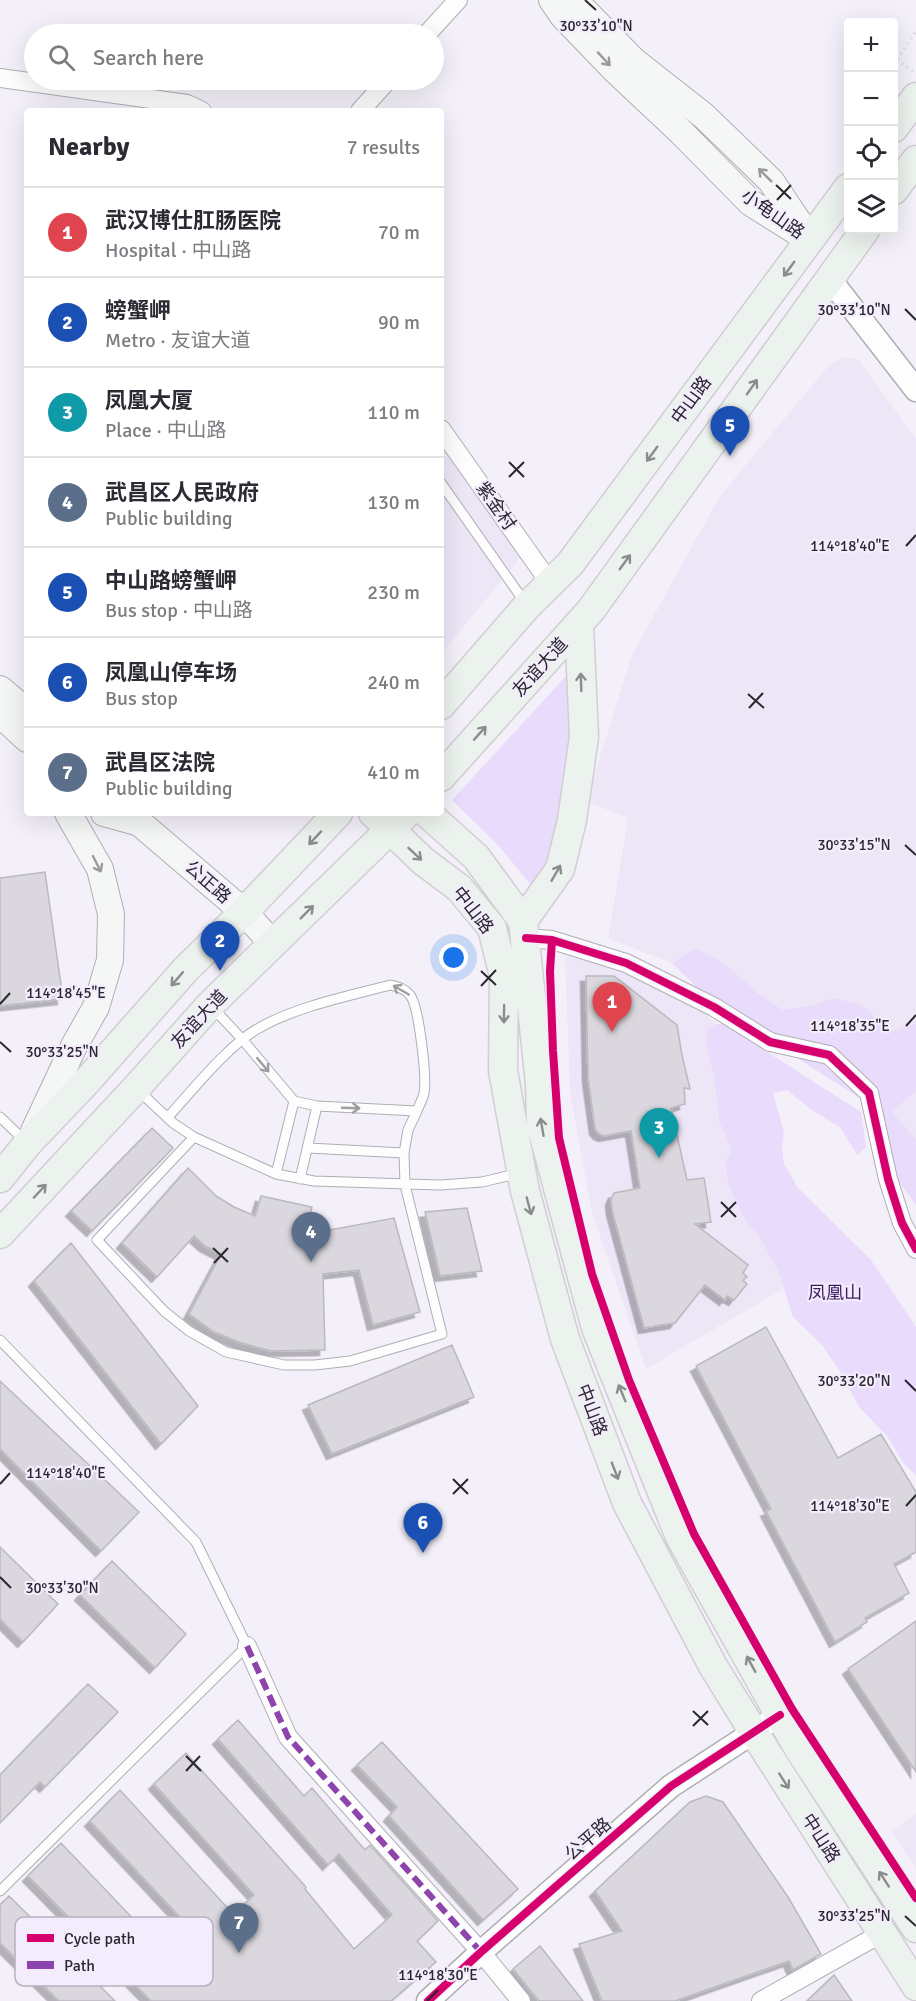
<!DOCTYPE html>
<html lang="en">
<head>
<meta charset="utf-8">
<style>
	:root { --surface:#fff; --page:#f2f2f3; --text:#2b2b33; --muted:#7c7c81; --line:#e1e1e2; --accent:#716d75 }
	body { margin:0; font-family:Signika,"Noto Sans SC",sans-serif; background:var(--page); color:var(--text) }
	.controls { position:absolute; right:18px; top:18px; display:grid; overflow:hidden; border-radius:6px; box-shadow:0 6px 24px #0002 }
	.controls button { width:54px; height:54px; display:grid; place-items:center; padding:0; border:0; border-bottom:2px solid var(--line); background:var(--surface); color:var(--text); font:30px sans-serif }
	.you { position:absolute; left:454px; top:958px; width:21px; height:21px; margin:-15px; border:4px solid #fff; border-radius:50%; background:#1a73e8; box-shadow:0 0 0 9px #1a73e833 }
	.badge { display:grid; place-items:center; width:39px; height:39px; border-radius:50%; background:var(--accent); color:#fff; font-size:20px; font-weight:700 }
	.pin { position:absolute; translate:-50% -50px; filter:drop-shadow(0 2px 3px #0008) }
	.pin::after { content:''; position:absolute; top:32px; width:21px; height:18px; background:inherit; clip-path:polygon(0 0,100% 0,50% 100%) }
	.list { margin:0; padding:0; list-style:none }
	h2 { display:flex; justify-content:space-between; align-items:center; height:78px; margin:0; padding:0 24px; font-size:26px }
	h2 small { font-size:20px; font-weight:400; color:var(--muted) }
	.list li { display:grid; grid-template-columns:39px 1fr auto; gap:18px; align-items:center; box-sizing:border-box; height:90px; padding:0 24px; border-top:2px solid var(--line) }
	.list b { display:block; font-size:22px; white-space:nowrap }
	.list p { margin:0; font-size:20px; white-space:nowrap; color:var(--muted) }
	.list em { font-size:20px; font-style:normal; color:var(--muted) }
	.icon { flex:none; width:33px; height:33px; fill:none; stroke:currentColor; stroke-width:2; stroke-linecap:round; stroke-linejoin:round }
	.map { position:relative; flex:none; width:916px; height:2001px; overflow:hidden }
	.search { position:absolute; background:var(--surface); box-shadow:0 6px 24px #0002; left:24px; top:24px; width:420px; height:66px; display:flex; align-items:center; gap:15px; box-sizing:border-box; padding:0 21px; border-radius:33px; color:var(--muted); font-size:22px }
	.panel { position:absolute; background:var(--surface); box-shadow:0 6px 24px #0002; left:24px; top:108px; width:420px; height:708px; border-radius:6px }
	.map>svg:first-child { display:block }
	.built { fill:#ede6f7 }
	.green { fill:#e9dbfb }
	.building { fill:#dad7de; stroke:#bbb8bf; stroke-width:1.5; filter:url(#shadow) }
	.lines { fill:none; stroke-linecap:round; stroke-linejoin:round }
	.service-casing { stroke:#b0adb4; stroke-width:11 }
	.minor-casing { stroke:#b0adb4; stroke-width:20 }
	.tertiary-casing { stroke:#b0adb4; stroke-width:25 }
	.secondary-casing { stroke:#b0adb4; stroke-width:28 }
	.primary-casing { stroke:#d0ced3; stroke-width:31 }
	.path { stroke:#dad9db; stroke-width:3; stroke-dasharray:1.5 4.5; stroke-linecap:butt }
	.service { stroke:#fdfdfe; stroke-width:9 }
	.minor { stroke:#fdfdfe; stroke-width:18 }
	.tertiary { stroke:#fdfdfe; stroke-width:22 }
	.secondary { stroke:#f5f7f6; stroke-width:26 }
	.primary { stroke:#ecf2ed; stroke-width:28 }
	.quiet { stroke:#8e44ad; stroke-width:6; stroke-dasharray:12 6; stroke-linecap:butt }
	.cycleway-casing { stroke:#f3ecfd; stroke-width:11 }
	.cycleway { stroke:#d6006c; stroke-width:8 }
	.oneway { stroke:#9a999c }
	.oneway2 { stroke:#8b8c8e }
	.oneway3 { stroke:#9e9da0 }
	.ticks { fill:none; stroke:#2a272e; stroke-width:2 }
	.labels { text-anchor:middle; stroke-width:4.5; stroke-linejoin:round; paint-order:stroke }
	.street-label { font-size:18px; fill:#2a272e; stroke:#f3ecfd }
	.park-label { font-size:18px; fill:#3e1b5e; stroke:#f3ecfd }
	.key { fill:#f3ecfd; stroke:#b7b1bf; stroke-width:1.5 }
	.key-label { font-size:16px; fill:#2a272e }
	.ticks-label { font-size:15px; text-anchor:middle; fill:#2a272e; stroke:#f3ecfd; stroke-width:4.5; stroke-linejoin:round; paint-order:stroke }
</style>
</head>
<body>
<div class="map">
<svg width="916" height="2001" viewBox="0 0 916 2001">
	<defs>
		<filter id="shadow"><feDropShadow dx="-5.5" dy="5.5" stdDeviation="0" flood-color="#0004"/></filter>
	</defs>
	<rect width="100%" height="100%" fill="#f4f0f9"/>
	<path class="built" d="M 844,357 L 858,359 L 916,439 L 916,1023 L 890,1032 L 862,1005 L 834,998 L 810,1006 L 783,1010 L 696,948 L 672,963 L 608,938 L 628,818 L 586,801 L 632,655 L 720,496 L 830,364 Z
		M 441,447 L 521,557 L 441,654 Z
		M 565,956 L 665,980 L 717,1024 L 707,1029 L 706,1045 L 715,1081 L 719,1122 L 729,1143 L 746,1221 L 758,1234 L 778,1271 L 783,1289 L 646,1369 L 592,1213 L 570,1092 Z
		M 916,1091 L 916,1139 L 892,1112 Z
		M 916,1813 L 916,1868 L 892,1832 Z"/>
	<path class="green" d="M 568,674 L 569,739 L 564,797 L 554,849 L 534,889 L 499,846 L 452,800 Z
		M 695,948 L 722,962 L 758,993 L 783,1010 L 810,1006 L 834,998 L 862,1005 L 890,1032 L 916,1023 L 916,1091 L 892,1112 L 916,1139 L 916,1205 L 894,1175 L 861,1099 L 713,1004 L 672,963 Z
		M 717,1024 L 723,1024 L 861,1112 L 866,1147 L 857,1155 L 840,1127 L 813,1111 L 787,1090 L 773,1093 L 784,1132 L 782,1146 L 784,1164 L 798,1188 L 871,1260 L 916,1327 L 916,1475 L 904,1464 L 887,1436 L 859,1407 L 840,1371 L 822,1345 L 793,1317 L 778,1271 L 758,1234 L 746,1221 L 728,1184 L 726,1162 L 731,1153 L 729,1143 L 719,1122 L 715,1081 L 706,1045 L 707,1029 Z"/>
	<path class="building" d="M 45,872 L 63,999 L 0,1006 L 0,878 Z
		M 586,976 L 614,976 L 677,1025 L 682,1055 L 690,1089 L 684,1088 L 685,1104 L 671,1108 L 687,1180 L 704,1178 L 711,1222 L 695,1224 L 748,1265 L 743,1273 L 747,1277 L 743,1280 L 747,1284 L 734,1300 L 727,1296 L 725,1300 L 705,1285 L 675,1323 L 644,1328 L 612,1210 L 611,1200 L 614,1193 L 640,1188 L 631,1131 L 604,1136 L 599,1134 L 595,1129 L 588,1077 Z
		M 152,1128 L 173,1148 L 92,1231 L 71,1211 Z
		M 188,1168 L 216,1196 L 234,1207 L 255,1216 L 261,1196 L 312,1207 L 307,1228 L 330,1230 L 394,1218 L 420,1312 L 373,1325 L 359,1270 L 323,1274 L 325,1350 L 271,1351 L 241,1343 L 214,1332 L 189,1314 L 221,1254 L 205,1246 L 194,1236 L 157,1277 L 122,1243 Z
		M 467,1208 L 482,1271 L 440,1276 L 425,1212 Z
		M 71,1243 L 198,1406 L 161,1444 L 34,1281 Z
		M 766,1327 L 838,1458 L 881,1434 L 916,1492 L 916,1552 L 894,1564 L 909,1593 L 865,1618 L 867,1622 L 835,1642 L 766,1511 L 771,1509 L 696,1366 Z
		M 452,1345 L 474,1397 L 332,1454 L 308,1405 Z
		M 0,1381 L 139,1512 L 101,1551 L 0,1449 Z
		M 0,1547 L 58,1604 L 23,1642 L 0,1619 Z
		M 112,1561 L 186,1634 L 155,1668 L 80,1595 Z
		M 916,1621 L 916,1772 L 848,1669 Z
		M 88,1684 L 118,1712 L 45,1787 L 40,1782 L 0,1823 L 0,1775 Z
		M 238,1720 L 304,1796 L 312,1788 L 365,1850 L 370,1845 L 438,1921 L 417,1941 L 436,1962 L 391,2001 L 151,2001 L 28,1876 L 61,1843 L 179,1967 L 204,1943 L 90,1821 L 120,1790 L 233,1914 L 254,1895 L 154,1784 L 186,1753 L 306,1887 L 305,1889 L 354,1949 L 392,1915 L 339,1854 L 328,1865 L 218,1739 Z
		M 382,1742 L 518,1889 L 483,1920 L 389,1816 L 397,1807 L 357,1765 Z
		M 706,1796 L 723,1802 L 788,1897 L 821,1954 L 793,1970 L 789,1961 L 675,2001 L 602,2001 L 579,1944 L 622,1931 L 595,1891 L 690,1802 Z
		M 9,1896 L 115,2001 L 59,2001 L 0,1943 L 0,1905 Z
		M 540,1946 L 583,2001 L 539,2001 L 513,1969 Z
		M 834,1975 L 852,2001 L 807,2001 Z"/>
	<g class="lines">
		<defs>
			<path id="service" d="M 441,483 L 526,604
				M 212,1007 L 242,1039 L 294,1101 L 276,1174
				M 138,1090 L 173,1123 L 194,1137 L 276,1174 L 314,1181 L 440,1185 L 482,1182 L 520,1173
				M 0,1117 L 26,1142
				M 168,1117 C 192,1091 228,1045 259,1028 C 295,1007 349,996 390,985 C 398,987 404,988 410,995 C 419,1006 427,1078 424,1093 C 423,1099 419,1105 417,1111 L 317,1106 L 294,1101
				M 194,1137 L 97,1240 L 164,1311 L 189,1331 L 226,1352 L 284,1365 L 315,1365 L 350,1361 L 442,1334 L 405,1185 L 404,1153 L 408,1130 L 417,1111
				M 308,1148 L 404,1153
				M 300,1179 L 317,1106
				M 0,1340 L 196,1542 L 247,1646 L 0,1891"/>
			<path id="minor" d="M 427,34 L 458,0
				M 0,78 L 187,104 L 202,111
				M 360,111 L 388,80
				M 441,429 L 550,583
				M 526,938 L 552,940 L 626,963 L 714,1007 L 770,1042 L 829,1055 L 869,1093 L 888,1179 L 902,1223 L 916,1249
				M 247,1646 L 288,1737 L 481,1952 L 521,2001
				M 761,2001 L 882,1933"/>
			<path id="tertiary" d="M 829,278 L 916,390
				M 428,2001 L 481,1952 L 671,1786 L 780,1715"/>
			<path id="secondary" d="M 552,0 L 563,16 L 615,70 L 681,132 L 751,203 L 810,240
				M 574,0 L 634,61 L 704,116 L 771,181 L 805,232
				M 0,689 L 27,712
				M 0,714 L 27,739
				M 104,813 L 140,823
				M 128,813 L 244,912 L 273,944
				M 34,1131 L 74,1046 L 96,1007 L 110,960 L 111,914 L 100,869 L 68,813"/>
			<path id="primary" d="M 894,128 L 916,97
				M 894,190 L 916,160
				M 441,705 L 527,606 L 570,564 L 848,188
				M 441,777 L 591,610 L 865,230
				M 373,813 L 423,861 L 459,888 L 492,928 L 504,976 L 503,1071 L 525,1191 L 565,1339 L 627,1503 L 713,1666 L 753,1731 L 916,1986
				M 427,813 L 476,857 L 523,921 L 540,1084 L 541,1125 L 596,1328 L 680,1537 L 797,1746 L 916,1928
				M 523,921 L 560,869 L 572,820 L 584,737 L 579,624
				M 0,1178 L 28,1143 L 88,1080 L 186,969 L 244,912 L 338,813
				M 0,1234 L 136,1088 L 210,1005 L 407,813"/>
		</defs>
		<use href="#service" class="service-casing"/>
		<use href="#minor" class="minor-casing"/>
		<use href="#tertiary" class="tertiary-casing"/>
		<use href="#secondary" class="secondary-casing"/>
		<use href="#primary" class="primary-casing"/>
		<path class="path" d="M 897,60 L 916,74
			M 894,64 L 916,31"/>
		<use href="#service" class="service"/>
		<use href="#minor" class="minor"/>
		<use href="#tertiary" class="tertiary"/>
		<use href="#secondary" class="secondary"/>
		<use href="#primary" class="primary"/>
		<path class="quiet" d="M 247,1646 L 288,1737 L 481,1952"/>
		<defs>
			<path id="cycleway" d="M 526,938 L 552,940 L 626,963 L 714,1007 L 770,1042 L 829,1055 L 869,1093 L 888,1179 L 902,1223 L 916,1249
				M 552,940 L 550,971 L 553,1051 L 559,1138 L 592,1274 L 629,1380 L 694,1534 L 792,1709 L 916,1898
				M 428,2001 L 481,1952 L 671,1786 L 780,1715"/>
		</defs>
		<use href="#cycleway" class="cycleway-casing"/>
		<use href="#cycleway" class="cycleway"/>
	</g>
	<defs><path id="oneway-shaft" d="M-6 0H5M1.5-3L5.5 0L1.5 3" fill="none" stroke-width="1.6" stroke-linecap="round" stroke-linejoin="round" transform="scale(1.5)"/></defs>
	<g class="oneway">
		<use href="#oneway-shaft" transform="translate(604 59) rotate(47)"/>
		<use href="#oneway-shaft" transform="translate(765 175) rotate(-135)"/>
		<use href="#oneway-shaft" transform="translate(97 864) rotate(63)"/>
	</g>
	<g class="oneway2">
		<use href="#oneway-shaft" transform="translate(789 269) rotate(126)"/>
		<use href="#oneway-shaft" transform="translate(752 387) rotate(-55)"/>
		<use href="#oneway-shaft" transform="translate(652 454) rotate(126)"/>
		<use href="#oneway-shaft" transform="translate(625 562) rotate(-54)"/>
		<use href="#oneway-shaft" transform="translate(581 682) rotate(-92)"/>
		<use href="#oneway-shaft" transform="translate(480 733) rotate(-48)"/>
		<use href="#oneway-shaft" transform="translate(315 838) rotate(133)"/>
		<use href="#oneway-shaft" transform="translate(415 854) rotate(43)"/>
		<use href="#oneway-shaft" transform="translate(556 873) rotate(-60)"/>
		<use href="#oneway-shaft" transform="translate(307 912) rotate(-45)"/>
		<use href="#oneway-shaft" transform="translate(177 979) rotate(131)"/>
		<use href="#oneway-shaft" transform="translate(504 1014) rotate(91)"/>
		<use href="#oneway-shaft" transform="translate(542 1127) rotate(-100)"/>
		<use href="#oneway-shaft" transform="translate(40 1191) rotate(-47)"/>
		<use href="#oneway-shaft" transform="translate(529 1206) rotate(75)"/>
		<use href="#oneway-shaft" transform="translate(622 1393) rotate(-112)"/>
		<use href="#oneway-shaft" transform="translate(615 1471) rotate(69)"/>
		<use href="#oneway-shaft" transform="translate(751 1664) rotate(-119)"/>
		<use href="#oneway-shaft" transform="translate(784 1781) rotate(57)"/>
		<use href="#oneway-shaft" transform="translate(884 1879) rotate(-123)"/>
	</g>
	<g class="oneway3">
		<use href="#oneway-shaft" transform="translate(401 990) rotate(-150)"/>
		<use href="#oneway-shaft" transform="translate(263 1065) rotate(50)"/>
		<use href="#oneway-shaft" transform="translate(351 1108) rotate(2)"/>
	</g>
	<path class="ticks" d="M 585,0 L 596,10M 776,185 L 791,199M 777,200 L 791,185M 905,309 L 916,320M 509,462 L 524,477M 509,477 L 524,462M 906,546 L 916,535M 748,694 L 764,708M 749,708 L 763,693M 905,845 L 916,855M 481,971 L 496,985M 481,986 L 496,970M 0,1004 L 10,993M 906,1026 L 916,1015M 0,1042 L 11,1052M 721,1202 L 736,1217M 721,1217 L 736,1202M 213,1248 L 228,1262M 214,1263 L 228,1248M 905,1380 L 916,1391M 453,1479 L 468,1494M 0,1484 L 10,1473M 453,1494 L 468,1479M 906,1506 L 916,1495M 0,1577 L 11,1588M 693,1711 L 708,1725M 693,1726 L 708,1711M 186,1756 L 201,1771M 186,1771 L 200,1756M 905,1916 L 916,1926M 427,2001 L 438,1990"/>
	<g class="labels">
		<g class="street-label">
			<text transform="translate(773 214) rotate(35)" y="6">小龟山路</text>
			<text transform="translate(691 400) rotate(-54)" y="6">中山路</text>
			<text transform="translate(496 506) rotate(55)" y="6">紫金村</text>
			<text transform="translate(540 667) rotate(-48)" y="6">友谊大道</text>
			<text transform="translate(208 882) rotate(41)" y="6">公正路</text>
			<text transform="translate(473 910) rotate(52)" y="6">中山路</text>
			<text transform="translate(199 1019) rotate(-47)" y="6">友谊大道</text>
			<text transform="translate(592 1410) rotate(69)" y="6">中山路</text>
			<text transform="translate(821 1838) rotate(57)" y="6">中山路</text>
			<text transform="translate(588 1839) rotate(-41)" y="6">公平路</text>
		</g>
		<g class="park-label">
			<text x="835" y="1299">凤凰山</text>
		</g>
	</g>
	<rect x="15" y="1917" width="198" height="69" rx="9" class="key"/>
	<rect x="27" y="1934" width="27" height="8" fill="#d6006c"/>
	<rect x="27" y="1961" width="27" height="8" fill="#8e44ad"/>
	<g class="key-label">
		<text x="64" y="1944">Cycle path</text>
		<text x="64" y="1971">Path</text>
	</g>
	<g class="ticks-label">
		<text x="596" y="31">30°33'10"N</text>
		<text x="854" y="315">30°33'10"N</text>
		<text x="850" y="551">114°18'40"E</text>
		<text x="854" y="850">30°33'15"N</text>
		<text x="66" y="998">114°18'45"E</text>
		<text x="850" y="1031">114°18'35"E</text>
		<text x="62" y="1057">30°33'25"N</text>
		<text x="854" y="1386">30°33'20"N</text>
		<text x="66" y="1478">114°18'40"E</text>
		<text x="850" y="1511">114°18'30"E</text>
		<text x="62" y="1593">30°33'30"N</text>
		<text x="854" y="1921">30°33'25"N</text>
		<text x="438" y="1980">114°18'30"E</text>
	</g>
</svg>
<div class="controls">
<button>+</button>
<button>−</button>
<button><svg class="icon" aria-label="locate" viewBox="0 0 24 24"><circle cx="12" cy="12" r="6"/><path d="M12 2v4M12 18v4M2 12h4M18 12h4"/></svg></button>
<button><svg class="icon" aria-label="layers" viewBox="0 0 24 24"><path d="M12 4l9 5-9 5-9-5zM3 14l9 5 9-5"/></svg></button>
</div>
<div class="you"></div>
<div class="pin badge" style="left:612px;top:1032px;background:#e0444e">1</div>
<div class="pin badge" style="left:220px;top:971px;background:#1a4fb4">2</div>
<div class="pin badge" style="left:659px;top:1158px;background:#0f9aa8">3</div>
<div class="pin badge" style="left:311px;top:1262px;background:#5c6f8a">4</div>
<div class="pin badge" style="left:730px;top:456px;background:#1a4fb4">5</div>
<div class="pin badge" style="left:423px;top:1553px;background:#1a4fb4">6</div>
<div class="pin badge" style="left:239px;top:1953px;background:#5c6f8a">7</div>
<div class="search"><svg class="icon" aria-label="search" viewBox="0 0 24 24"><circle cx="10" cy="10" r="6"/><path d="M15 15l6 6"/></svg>Search here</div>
<section class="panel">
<h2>Nearby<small>7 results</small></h2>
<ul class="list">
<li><span class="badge" style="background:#e0444e">1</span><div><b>武汉博仕肛肠医院</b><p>Hospital · 中山路</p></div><em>70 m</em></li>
<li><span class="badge" style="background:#1a4fb4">2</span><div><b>螃蟹岬</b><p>Metro · 友谊大道</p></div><em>90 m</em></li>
<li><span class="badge" style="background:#0f9aa8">3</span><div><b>凤凰大厦</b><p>Place · 中山路</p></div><em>110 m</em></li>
<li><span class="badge" style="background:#5c6f8a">4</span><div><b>武昌区人民政府</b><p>Public building</p></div><em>130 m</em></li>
<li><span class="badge" style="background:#1a4fb4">5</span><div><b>中山路螃蟹岬</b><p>Bus stop · 中山路</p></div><em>230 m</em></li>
<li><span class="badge" style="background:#1a4fb4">6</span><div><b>凤凰山停车场</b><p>Bus stop</p></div><em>240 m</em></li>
<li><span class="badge" style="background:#5c6f8a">7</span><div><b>武昌区法院</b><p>Public building</p></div><em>410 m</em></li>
</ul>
</section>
</div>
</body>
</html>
